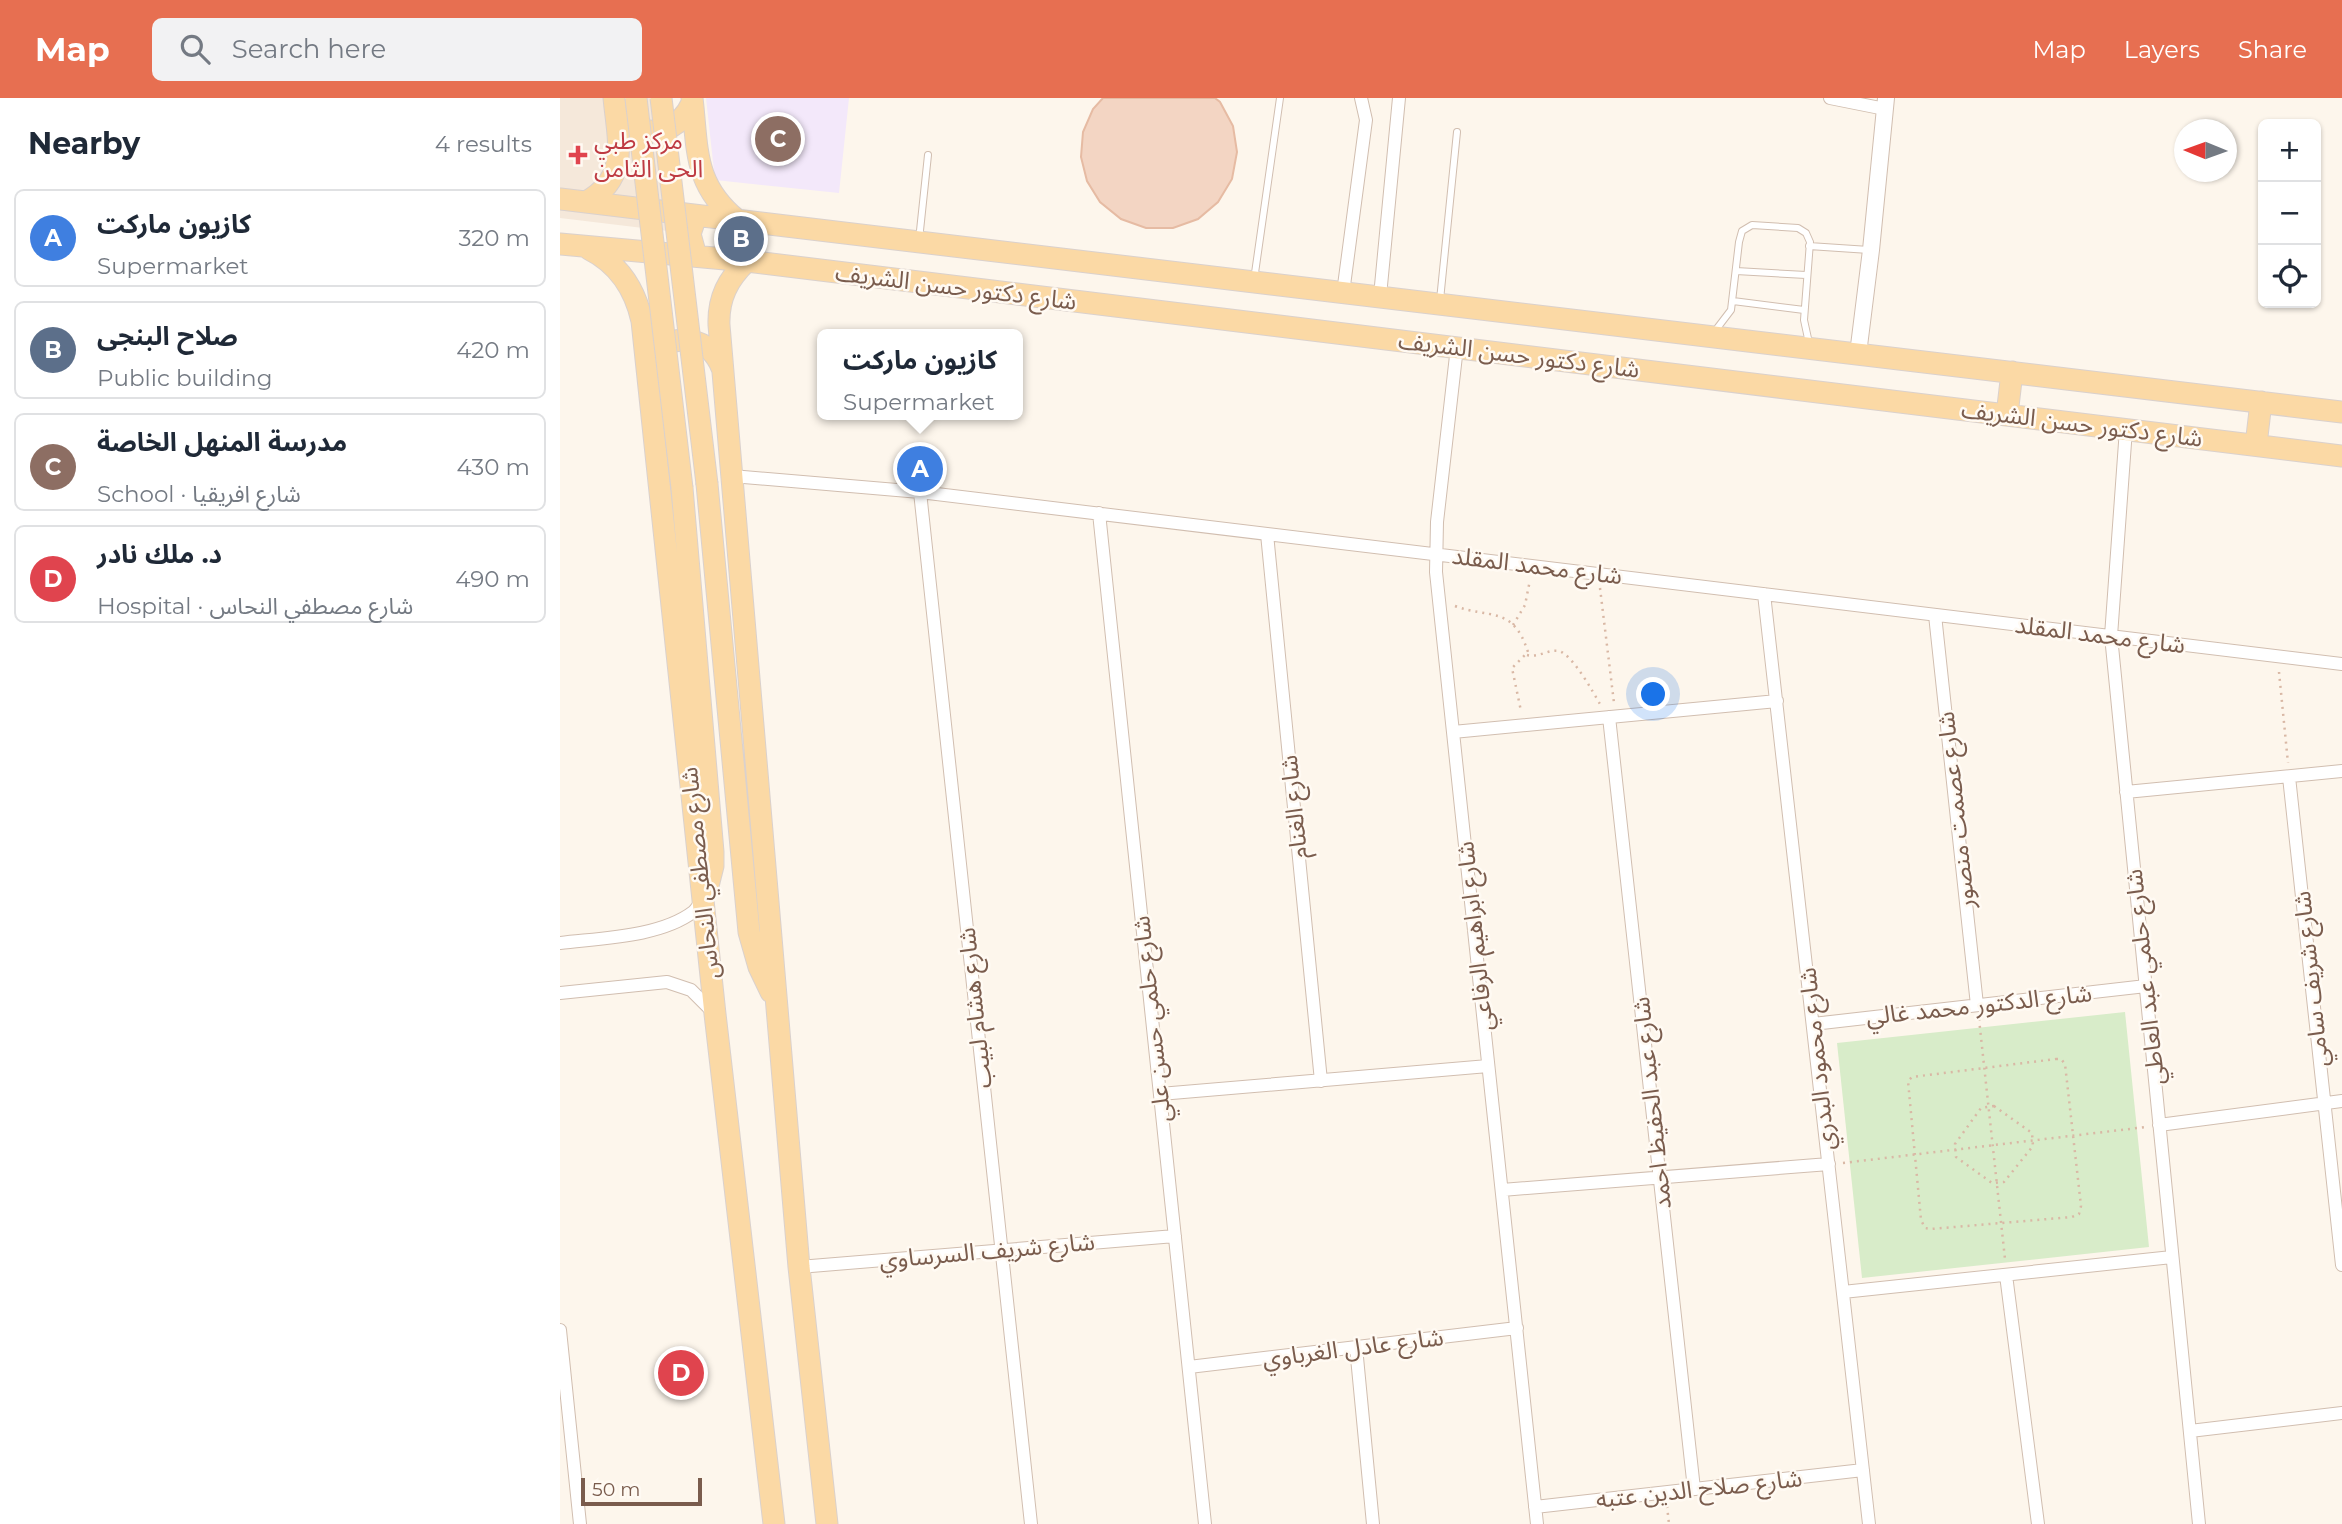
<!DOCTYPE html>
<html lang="en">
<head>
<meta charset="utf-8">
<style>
	:root { --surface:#fff; --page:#f2f2f3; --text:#1f2937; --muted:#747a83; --line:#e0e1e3; --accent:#e76f51 }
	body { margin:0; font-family:Montserrat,"Noto Sans Arabic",sans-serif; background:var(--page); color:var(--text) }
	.controls { position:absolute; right:21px; top:21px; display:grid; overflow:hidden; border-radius:10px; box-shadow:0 2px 5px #0004 }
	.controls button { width:63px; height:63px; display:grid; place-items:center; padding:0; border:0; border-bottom:2px solid var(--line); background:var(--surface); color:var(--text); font:35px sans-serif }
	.compass { position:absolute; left:1614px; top:21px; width:63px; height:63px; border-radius:50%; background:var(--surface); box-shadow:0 2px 5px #0004; rotate:271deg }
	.scale { position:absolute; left:21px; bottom:18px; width:121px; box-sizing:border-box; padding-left:7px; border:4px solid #7a5c4d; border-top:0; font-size:19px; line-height:24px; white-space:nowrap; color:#7a5c4d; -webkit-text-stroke:5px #fffaf3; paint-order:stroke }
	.you { position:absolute; left:1094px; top:597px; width:24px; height:24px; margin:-18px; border:5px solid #fff; border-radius:50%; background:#1a73e8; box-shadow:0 0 0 10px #1a73e833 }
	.badge { display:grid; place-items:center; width:46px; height:46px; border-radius:50%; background:var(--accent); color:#fff; font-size:23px; font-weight:700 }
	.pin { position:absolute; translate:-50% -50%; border:4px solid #fff; box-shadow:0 2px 7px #0006 }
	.popup { position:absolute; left:257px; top:231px; width:206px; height:91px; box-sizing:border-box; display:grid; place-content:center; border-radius:10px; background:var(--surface); filter:drop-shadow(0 2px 5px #0005); font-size:23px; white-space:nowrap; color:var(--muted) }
	.popup b { font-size:26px; color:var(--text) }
	.popup::after { content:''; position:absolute; left:50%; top:100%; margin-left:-14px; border:14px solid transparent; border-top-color:var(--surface) }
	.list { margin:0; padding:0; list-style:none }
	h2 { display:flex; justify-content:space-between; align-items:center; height:91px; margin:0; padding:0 28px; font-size:30px }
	h2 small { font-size:23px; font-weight:400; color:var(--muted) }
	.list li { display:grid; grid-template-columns:46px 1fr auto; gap:21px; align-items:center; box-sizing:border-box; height:98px; margin:0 14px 14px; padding:0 14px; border:2px solid var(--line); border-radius:10px }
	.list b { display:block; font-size:26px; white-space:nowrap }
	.list p { margin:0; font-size:23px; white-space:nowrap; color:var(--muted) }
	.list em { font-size:23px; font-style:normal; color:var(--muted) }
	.icon { flex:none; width:38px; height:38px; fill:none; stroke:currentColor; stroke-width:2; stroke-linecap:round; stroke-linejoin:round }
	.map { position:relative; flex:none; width:1782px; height:1426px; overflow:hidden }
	header { display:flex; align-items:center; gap:42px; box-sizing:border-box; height:98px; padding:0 35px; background:var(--accent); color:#fff }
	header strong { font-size:33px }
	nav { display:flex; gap:38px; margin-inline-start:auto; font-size:24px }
	.search { width:490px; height:63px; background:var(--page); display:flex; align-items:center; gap:18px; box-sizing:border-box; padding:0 24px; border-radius:10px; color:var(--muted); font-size:26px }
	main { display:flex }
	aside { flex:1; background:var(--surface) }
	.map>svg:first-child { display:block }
	.residential { fill:#f5e8da }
	.education { fill:#f3e8fa }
	.green { fill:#d8ecc9 }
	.building { fill:#f3d5c3; stroke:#e6bba3; stroke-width:2 }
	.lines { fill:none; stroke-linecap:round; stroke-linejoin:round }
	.service-casing { stroke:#d1beb0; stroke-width:8 }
	.minor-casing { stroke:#d1beb0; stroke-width:14 }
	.tertiary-casing { stroke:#d1beb0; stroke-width:18 }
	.primary-casing { stroke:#dad1cd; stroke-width:23 }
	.path { stroke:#d9b8a5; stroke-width:2.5; stroke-dasharray:2 5; stroke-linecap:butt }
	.service { stroke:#fff; stroke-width:6 }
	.minor { stroke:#fff; stroke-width:12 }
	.tertiary { stroke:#fff; stroke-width:16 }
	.primary { stroke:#fbd9a5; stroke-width:21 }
	.primary-bridge-casing { stroke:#dad1cd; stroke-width:23; stroke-linecap:butt }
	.primary-bridge { stroke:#fbd9a5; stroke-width:21 }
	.health-dot { fill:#e0444e; stroke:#fffaf3; stroke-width:2.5 }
	.labels { text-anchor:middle; stroke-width:5; stroke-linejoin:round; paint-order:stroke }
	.health-label { font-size:24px; fill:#be3a42; stroke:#fffaf3; text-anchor:start }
	.street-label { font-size:24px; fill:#7a5c4d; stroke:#fffaf3 }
</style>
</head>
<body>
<header>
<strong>Map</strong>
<div class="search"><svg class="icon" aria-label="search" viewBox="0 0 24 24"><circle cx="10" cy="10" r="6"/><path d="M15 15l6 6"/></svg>Search here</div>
<nav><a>Map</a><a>Layers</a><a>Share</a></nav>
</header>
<main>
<aside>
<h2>Nearby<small>4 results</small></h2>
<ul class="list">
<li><span class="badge" style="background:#3f7fe0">A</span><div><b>كازيون ماركت</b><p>Supermarket</p></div><em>320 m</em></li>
<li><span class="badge" style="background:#5c6f8a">B</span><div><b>صلاح البنجى</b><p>Public building</p></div><em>420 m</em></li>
<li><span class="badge" style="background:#8d6e63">C</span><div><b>مدرسة المنهل الخاصة</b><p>School · شارع افريقيا</p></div><em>430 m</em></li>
<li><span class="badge" style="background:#e0444e">D</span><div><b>د. ملك نادر</b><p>Hospital · شارع مصطفي النحاس</p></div><em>490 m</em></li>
</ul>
</aside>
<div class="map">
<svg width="1782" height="1426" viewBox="0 0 1782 1426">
	<rect width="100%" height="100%" fill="#fdf6ec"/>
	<path class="residential" d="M 0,0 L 95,0 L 108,133 L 0,120 Z"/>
	<path class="education" d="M 146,0 L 289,0 L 279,95 L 155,82 Z"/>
	<path class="green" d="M 1565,914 L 1589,1149 L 1302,1180 L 1277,945 Z"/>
	<path class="building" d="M 543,0 L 655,0 L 660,4 L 673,28 L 677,54 L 672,81 L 658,104 L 638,121 L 613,130 L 586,130 L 561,121 L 540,104 L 527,83 L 521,59 L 523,34 L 533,11 Z"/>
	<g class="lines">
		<defs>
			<path id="service" d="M 359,142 L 368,57
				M 1249,148 L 1309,152
				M 1176,173 L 1246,177
				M 694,182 L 720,0
				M 880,202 L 897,34
				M 1173,203 L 1244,212
				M 1155,233 L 1171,212 L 1179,144 L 1182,133 L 1192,127 L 1238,130 L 1246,135 L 1250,144 L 1244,222 L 1249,245"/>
			<path id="minor" d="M 1270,0 L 1325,11
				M 783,195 L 806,22 L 801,0
				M 820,198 L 839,0
				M 897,249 L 877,424 L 876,474 L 977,1426
				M 1566,331 L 1551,538 L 1639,1426
				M 172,378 L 360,394 L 1782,566
				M 360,394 L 471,1426
				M 539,415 L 645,1426
				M 707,436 L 761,983
				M 1204,496 L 1309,1426
				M 1375,517 L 1417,907
				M 1049,619 L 1134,1391
				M 893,634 L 1217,603
				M 1729,679 L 1782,1167
				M 1566,694 L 1782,673
				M 0,845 C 40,840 100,839 133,814 C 137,811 140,805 142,801
				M 0,895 L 107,884 L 131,892 L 153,914
				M 1253,926 L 1586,888
				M 600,996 L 928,968
				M 1599,1027 L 1782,1003
				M 942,1092 L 1269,1066
				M 239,1169 L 615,1138
				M 1446,1177 L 1478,1426
				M 1283,1194 L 1612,1159
				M 0,1232 L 20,1426
				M 796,1249 L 813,1426
				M 629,1269 L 957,1230
				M 1630,1333 L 1782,1315
				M 975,1409 L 1303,1372"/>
			<path id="tertiary" d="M 1298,256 L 1311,152 L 1326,0"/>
			<path id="primary" d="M 132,0 C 138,51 133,86 177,122
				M 67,24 C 91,42 120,32 132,5
				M 0,101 L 1782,314
				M 26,104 C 70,80 58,42 54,0
				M 0,146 L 187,163 L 1782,358
				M 29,151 C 59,166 75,191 82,223 L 155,916 L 214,1426
				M 136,158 L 130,136 L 136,118
				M 187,163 C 168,181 158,200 159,227 L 239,1169 L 267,1426
				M 92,256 C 115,233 150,239 162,270
				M 1447,317 L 1452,274
				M 1696,347 L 1701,304
				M 147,386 L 189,834 L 199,869 L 211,894
				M 122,390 L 153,754 L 153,768 L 148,788"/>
		</defs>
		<use href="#service" class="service-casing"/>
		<use href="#minor" class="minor-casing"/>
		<use href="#tertiary" class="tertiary-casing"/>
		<use href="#primary" class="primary-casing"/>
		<path class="path" d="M 1040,490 L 1054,605
			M 895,508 C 929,521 953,507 968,554 L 952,570 L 961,613
			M 953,527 L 965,507 L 970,482
			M 967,557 C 979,560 988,551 999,553 C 1012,556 1033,594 1040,606
			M 1719,574 L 1728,665
			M 1419,921 L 1445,1161
			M 1496,961 L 1501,961 L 1505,966 L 1521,1108 L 1519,1116 L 1512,1119 L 1371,1131 L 1365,1130 L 1361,1122 L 1348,983 L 1352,979 Z
			M 1434,1008 L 1472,1035 L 1473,1048 L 1444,1084 L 1432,1085 L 1396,1059 L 1395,1046 L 1421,1010 Z
			M 1283,1065 L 1586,1029
			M 1107,1408 L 1109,1426"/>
		<use href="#service" class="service"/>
		<use href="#minor" class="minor"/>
		<use href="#tertiary" class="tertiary"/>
		<use href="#primary" class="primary"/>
		<defs>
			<path id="primary-bridge" d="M 76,0 L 122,390
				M 101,0 L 147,386"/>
		</defs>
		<use href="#primary-bridge" class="primary-bridge-casing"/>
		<use href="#primary-bridge" class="primary-bridge"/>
	</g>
	<path class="health-dot" d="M14.5 46.5h7v7h7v7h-7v7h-7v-7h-7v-7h7z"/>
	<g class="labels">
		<g class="health-label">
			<text x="34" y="51">مركز طبي<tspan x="34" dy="28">الحى الثامن</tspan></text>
		</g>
		<g class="street-label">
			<text transform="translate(396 189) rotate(7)" y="8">شارع دكتور حسن الشريف</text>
			<text transform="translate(959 257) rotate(7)" y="8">شارع دكتور حسن الشريف</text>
			<text transform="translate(1522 326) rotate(7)" y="8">شارع دكتور حسن الشريف</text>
			<text transform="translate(977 468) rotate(7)" y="8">شارع محمد المقلد</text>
			<text transform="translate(1540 537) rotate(7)" y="8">شارع محمد المقلد</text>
			<text transform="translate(734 709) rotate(-96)" y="8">شارع الغنام</text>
			<text transform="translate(1396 712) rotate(-96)" y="8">شارع عصمت منصور</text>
			<text transform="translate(140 775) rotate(-96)" y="8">شارع مصطفي النحاس</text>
			<text transform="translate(915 838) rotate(-96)" y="8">شارع ابراهيم الرفاعي</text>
			<text transform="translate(1585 879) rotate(-96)" y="8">شارع حلمي عبد العاطي</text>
			<text transform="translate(1751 881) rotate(-96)" y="8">شارع شريف سامي</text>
			<text transform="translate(1419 907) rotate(-6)" y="8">شارع الدكتور محمد غالي</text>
			<text transform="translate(415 910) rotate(-96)" y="8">شارع هشام لبيب</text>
			<text transform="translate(592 921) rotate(-96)" y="8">شارع حلمي حسن علي</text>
			<text transform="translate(1257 961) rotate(-96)" y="8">شارع محمود البدري</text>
			<text transform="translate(1092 1005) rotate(-96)" y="8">شارع عبد الحفيظ احمد</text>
			<text transform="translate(427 1153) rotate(-5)" y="8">شارع شريف السرساوي</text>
			<text transform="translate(793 1250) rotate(-7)" y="8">شارع عادل الغرباوي</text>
			<text transform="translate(1139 1391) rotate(-6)" y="8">شارع صلاح الدين عتبه</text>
		</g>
	</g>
</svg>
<div class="controls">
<button>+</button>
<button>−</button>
<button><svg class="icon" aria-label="locate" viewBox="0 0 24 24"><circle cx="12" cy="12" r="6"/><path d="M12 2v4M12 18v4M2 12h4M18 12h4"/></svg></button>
</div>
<svg class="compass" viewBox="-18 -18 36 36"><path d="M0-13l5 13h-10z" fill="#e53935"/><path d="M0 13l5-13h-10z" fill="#747a83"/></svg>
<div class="scale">50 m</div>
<div class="you"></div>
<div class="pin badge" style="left:360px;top:371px;background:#3f7fe0">A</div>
<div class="popup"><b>كازيون ماركت</b>Supermarket</div>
<div class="pin badge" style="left:181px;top:141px;background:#5c6f8a">B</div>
<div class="pin badge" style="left:218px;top:41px;background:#8d6e63">C</div>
<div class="pin badge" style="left:121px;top:1275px;background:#e0444e">D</div>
</div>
</main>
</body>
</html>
